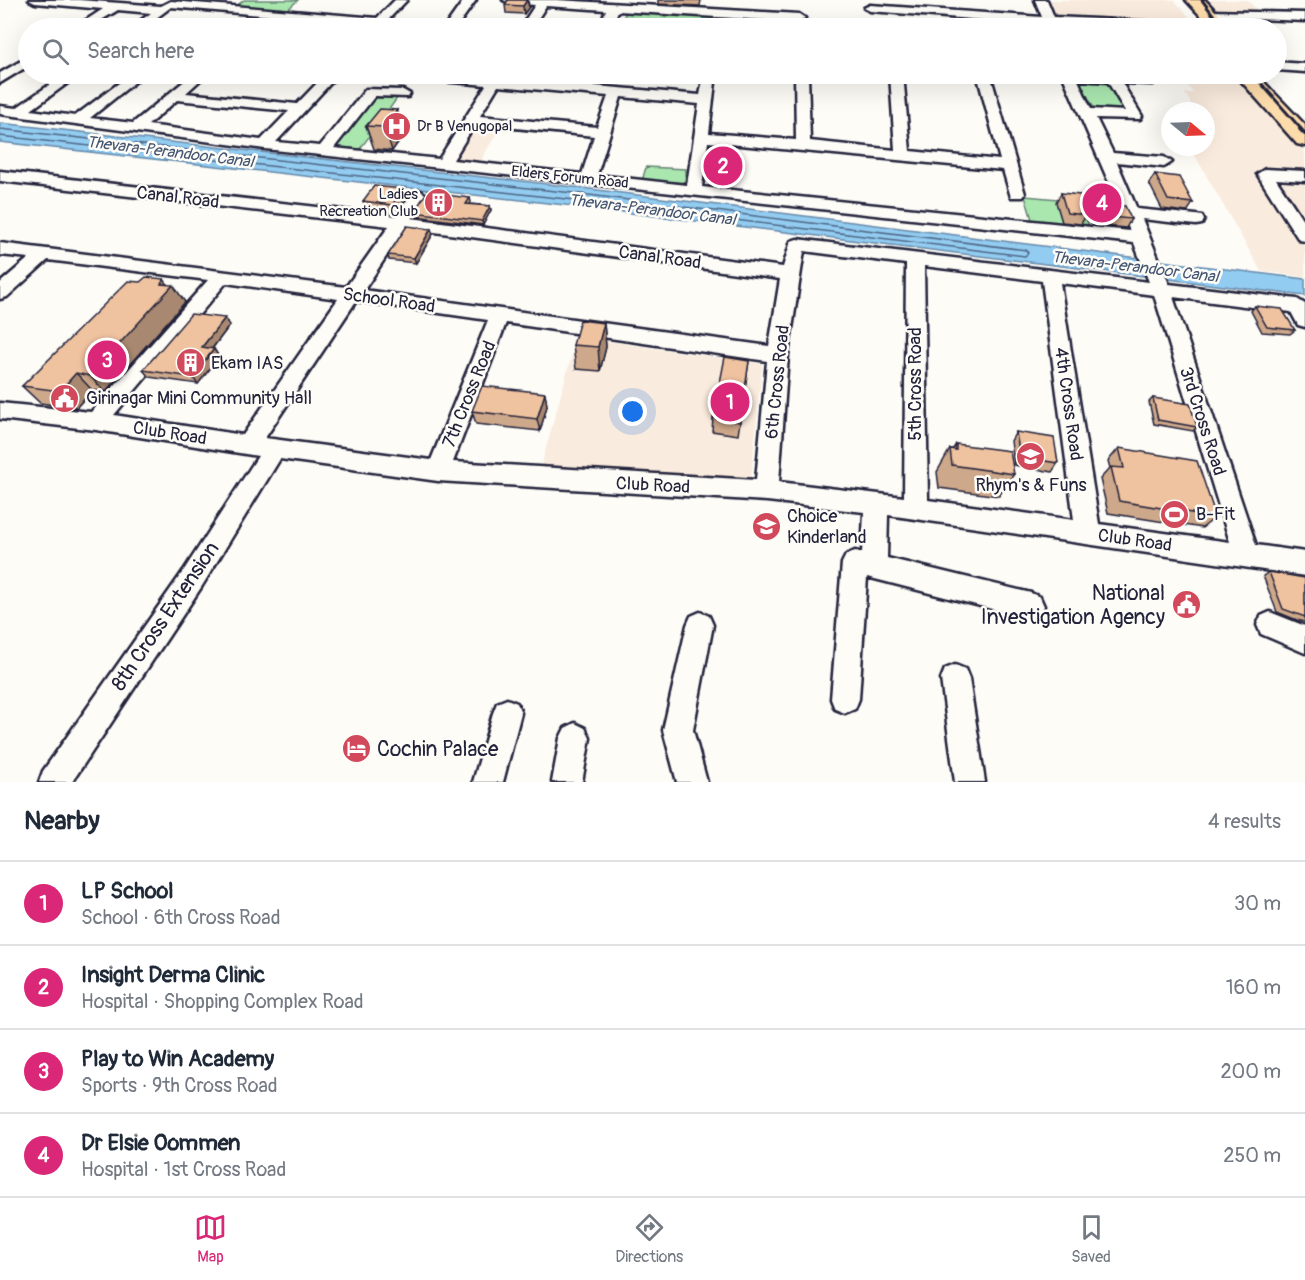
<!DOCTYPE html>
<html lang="en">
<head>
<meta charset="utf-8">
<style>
	:root { --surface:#fff; --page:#f2f2f3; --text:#1f2937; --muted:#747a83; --line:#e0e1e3; --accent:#db2777 }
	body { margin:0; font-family:Pangolin,sans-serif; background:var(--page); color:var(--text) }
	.compass { position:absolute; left:1161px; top:102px; width:54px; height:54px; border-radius:50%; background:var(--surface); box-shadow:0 6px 24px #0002; rotate:109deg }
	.you { position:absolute; left:633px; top:412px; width:21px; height:21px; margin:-15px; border:4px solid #fff; border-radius:50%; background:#1a73e8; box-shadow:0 0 0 9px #1a73e833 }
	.badge { display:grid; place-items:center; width:39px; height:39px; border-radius:50%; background:var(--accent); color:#fff; font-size:20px; font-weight:700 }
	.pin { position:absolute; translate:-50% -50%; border:3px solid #fff; box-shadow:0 2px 6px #0006 }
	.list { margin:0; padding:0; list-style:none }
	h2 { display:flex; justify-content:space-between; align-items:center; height:78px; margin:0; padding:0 24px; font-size:26px }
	h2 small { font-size:20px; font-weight:400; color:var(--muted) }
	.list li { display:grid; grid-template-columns:39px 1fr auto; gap:18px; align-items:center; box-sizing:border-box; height:84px; padding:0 24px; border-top:2px solid var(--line) }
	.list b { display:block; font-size:22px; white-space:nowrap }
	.list p { margin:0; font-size:20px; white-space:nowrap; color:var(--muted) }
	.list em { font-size:20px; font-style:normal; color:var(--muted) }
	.icon { flex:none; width:33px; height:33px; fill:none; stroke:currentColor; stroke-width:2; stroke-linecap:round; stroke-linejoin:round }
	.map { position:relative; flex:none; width:1305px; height:782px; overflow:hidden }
	.search { position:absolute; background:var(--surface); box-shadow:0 6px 24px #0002; left:18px; right:18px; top:18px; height:66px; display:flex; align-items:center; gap:15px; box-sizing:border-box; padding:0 21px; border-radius:33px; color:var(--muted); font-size:22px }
	.sheet { height:414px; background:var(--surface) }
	nav { display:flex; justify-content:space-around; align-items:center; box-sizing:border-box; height:84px; border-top:2px solid var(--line); background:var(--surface); font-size:16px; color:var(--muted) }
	nav a { display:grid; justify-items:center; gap:3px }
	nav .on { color:var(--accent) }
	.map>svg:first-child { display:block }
	.built { fill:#f9ebdd }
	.green { fill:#aae7af; stroke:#668475; stroke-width:1.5 }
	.water { fill:#92ccf1; stroke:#6588a8; stroke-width:1.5 }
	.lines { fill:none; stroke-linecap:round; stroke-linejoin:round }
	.shore { stroke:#4f6684; stroke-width:1.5 }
	.street-casing { stroke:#22223b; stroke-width:5 }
	.primary-casing { stroke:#22223b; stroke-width:5 }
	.street { fill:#fdfcf7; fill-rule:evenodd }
	.primary { fill:#fddcac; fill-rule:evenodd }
	.rail-far1 { stroke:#22223b; stroke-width:3 }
	.rail { stroke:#22223b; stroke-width:4 }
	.wall { fill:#cea88a; stroke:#22223b; stroke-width:1.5 }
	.shaded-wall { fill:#a88870; stroke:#22223b; stroke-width:1.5 }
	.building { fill:#f0c3a0; stroke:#22223b; stroke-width:1.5 }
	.labels { text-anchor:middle; stroke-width:5; stroke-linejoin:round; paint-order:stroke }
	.far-poi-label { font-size:15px; fill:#22223b; stroke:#fdfcf7; text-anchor:start }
	.far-street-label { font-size:15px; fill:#22223b; stroke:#fdfcf7 }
	.far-water-label { font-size:16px; font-style:italic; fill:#445572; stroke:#fdfcf7 }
	.street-label { font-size:18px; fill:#22223b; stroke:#fdfcf7 }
	.poi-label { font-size:18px; fill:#22223b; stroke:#fdfcf7; text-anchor:start }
	.near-poi-label { font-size:21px; fill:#22223b; stroke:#fdfcf7; text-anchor:end }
	.near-street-label { font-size:21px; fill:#22223b; stroke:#fdfcf7 }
</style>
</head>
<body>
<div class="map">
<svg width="1305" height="782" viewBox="0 0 1305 782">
	<rect width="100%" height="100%" fill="#fdfcf7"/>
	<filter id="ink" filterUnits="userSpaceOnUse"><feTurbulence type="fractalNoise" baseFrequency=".0167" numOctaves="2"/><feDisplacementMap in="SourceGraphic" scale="12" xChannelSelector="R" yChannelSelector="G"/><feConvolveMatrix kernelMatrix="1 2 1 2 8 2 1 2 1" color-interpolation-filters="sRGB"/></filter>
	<g filter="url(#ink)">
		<path class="built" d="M 1045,0 L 1174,0 L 1199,28 L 1111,28 L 1107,22 L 1056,19 Z
			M 1203,0 L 1247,0 L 1275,28 L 1231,28 Z
			M 1179,74 L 1238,74 L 1305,151 L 1305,277 L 1261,271 L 1190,147 L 1206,147 L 1206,111 L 1195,111 L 1185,93 L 1193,93 Z
			M 482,123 L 501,125 L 480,162 L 460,161 L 456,155 L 473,127 Z
			M 577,337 L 762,364 L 751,480 L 540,470 Z"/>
		<path class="green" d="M 244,0 L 298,0 L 286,11 L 235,7 Z
			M 626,12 L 712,18 L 710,28 L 619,28 Z
			M 1079,81 L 1113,83 L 1131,114 L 1096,112 Z
			M 377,96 L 398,97 L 360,149 L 332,147 L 369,100 Z
			M 646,167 L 686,169 L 685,181 L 679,184 L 642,181 Z
			M 1025,196 L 1080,201 L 1090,229 L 1033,223 Z"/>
		<path class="water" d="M 0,123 L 574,187 L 1305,279 L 1305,296 L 565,205 L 0,142 Z"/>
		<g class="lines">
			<path class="shore" d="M 0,129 L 573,193 L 1026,250 L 1028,253 L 1025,256 L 566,199 L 0,136"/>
			<defs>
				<path id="street" d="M 29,0 L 79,0 L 161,6 L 171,1 L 377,18 L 395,0 L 407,0 L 380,28 L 368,28 L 370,25 L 171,7 L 143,28 L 130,28 L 151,13 L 118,10 L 88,28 L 74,28 L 103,9 L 35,3 Z
					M 464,0 L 476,0 L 456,28 L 444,28 Z
					M 503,0 L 557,0 L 799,14 L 805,18 L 799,22 L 618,11 L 611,28 L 599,28 L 606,10 L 546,6 L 532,28 L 520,28 L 535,5 L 509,3 Z
					M 1035,0 L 1047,0 L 1054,17 L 1203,24 L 1209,28 L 1138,28 L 1057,25 L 1058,28 L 1046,28 L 1044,24 C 986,21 928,15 870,11 L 864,8 L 870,5 L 1042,17 Z
					M 1209,11 L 1305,13 L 1305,21 L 1205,17 L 1203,15 Z
					M 28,57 L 28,66 L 0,83 L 0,73 Z
					M 1276,62 L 1305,64 L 1305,72 L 1276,70 Z
					M 65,74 L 80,74 L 31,110 L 75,116 L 131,74 L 145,74 L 90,118 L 133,123 L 193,74 L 207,74 L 186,93 L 297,104 L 320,80 L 291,78 L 285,74 L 339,74 L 276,142 L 320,146 L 366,89 L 403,90 L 410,94 L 408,97 L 375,96 L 334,148 L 439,159 L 486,85 L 408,78 L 402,74 L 448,74 L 490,77 L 493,74 L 505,74 L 503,78 L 700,95 L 704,74 L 716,74 L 709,133 L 796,140 L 795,74 L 808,74 L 810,141 L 895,150 L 890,74 L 903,74 L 910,151 L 1000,160 L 977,74 L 990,74 L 1025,194 L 1023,197 L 1011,197 L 1003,170 L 708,142 L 702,187 L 1130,231 L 1062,74 L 1139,76 L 1138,74 L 1150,74 L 1155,81 L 1153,84 L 1122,83 L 1142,116 L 1140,119 L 1096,118 L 1113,153 L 1164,157 L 1172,162 L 1164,167 L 1117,162 L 1137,209 L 1196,215 L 1202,216 L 1204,220 L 1202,224 L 1196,225 L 1142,219 L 1169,284 L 1297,299 L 1305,304 L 1305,327 L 1298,325 L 1291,312 L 1173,297 L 1256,545 L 1305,552 L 1305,576 L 888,515 L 887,558 L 1031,593 L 1040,597 L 1044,606 L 1040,615 L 1031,619 L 867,577 L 859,699 L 855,709 L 845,713 L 835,709 L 831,699 L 842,563 L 846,555 L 855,551 L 862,553 L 864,512 L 767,501 L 438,481 L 280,459 L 202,586 L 72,782 L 39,782 L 43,771 L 184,570 L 258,456 L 96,430 L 0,419 L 0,403 L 91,412 L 208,280 L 48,260 L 7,297 L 0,299 L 0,283 L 29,258 L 0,255 L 0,243 L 346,287 L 389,226 L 0,181 L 0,171 L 396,216 L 413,192 L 419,190 L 427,195 L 411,218 L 783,267 L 791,241 L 797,239 L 1149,282 L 1134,243 L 265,149 L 0,114 L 0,106 L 16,108 ZM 1078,80 L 1108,82 L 1125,111 L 1091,109 ZM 498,86 L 608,96 L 597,127 L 480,116 ZM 621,97 L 699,104 L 687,185 L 597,175 ZM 177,100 L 289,111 L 261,140 L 148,125 ZM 475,124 L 594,136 L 582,174 L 453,160 ZM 405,228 L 780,279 L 769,346 L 364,290 ZM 804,251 L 906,264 L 904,497 L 779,482 L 788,355 ZM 924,266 L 1042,281 L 1074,520 L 928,500 ZM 226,283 L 338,299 L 243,435 L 114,415 ZM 1060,283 L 1154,295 L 1230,542 L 1099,524 ZM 356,301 L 488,320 L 431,460 L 265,438 ZM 506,323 L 767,361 L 756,480 L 453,462 Z
					M 1265,169 L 1305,171 L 1305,181 L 1276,179 L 1305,223 L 1305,241 L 1299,240 L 1257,174 Z
					M 700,612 L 709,616 L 713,625 L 693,730 L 707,782 L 677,782 L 663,730 L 687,625 L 691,616 Z
					M 1270,612 L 1305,626 L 1305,653 L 1261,634 L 1257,625 L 1261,616 Z
					M 955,665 L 965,669 L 969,679 L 985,782 L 955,782 L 941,679 L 945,669 Z
					M 507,699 L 517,703 L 521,713 L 503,782 L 473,782 L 493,713 L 497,703 Z
					M 575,723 L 585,728 L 590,738 L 582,782 L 552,782 L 560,738 L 565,728 Z"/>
				<path id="primary" d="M 1186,0 L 1205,0 L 1231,28 L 1212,28 Z
					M 1235,74 L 1256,74 L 1305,125 L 1305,146 L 1297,144 Z"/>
			</defs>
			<use href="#street" class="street-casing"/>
			<use href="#primary" class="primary-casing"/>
			<use href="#street" class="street"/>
			<use href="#primary" class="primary"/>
			<path class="rail-far1" d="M 1202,0 L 1223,28
				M 1253,74 L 1302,130"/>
			<path class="rail" d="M 1300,129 L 1305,134"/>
		</g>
		<path class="wall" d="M 508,0 L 528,0 L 529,7 L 524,14 L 506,13 L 505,5 Z
			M 658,0 L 701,0 L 700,6 L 658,4 Z
			M 397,110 L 404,134 L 392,151 L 374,149 L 366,126 Z
			M 1155,174 L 1193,203 L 1187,212 L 1162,209 L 1149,183 Z
			M 1061,193 L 1086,215 L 1081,224 L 1062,222 L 1056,202 Z
			M 406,198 L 395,214 L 367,210 L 363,201 Z
			M 470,198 L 471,202 L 470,204 L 490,206 L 491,210 L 483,225 L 415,216 L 414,212 Z
			M 1094,203 L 1131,219 L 1126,228 L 1093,225 L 1089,212 Z
			M 433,234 L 416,263 L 389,260 L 388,255 Z
			M 168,284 L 185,302 L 105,392 L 92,390 L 76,408 L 40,403 L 22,386 Z
			M 1255,306 L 1295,330 L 1290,334 L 1262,332 L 1251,311 Z
			M 604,323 L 606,347 L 600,371 L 576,369 L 573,345 Z
			M 230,325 L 212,349 L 214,349 L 219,357 L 198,384 L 149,377 L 143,370 Z
			M 749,361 L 738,435 L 712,431 L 713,418 Z
			M 545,393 L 547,406 L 540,431 L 476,424 L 472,411 Z
			M 1153,398 L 1197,427 L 1193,431 L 1154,424 L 1149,402 Z
			M 1016,432 L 1058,463 L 1052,472 L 1014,465 L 1011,441 Z
			M 956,444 L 1014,474 L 999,496 L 939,488 L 937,472 L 950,449 L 953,449 Z
			M 1119,448 L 1216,517 L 1202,528 L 1108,513 L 1100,479 L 1110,468 L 1108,461 Z
			M 1269,572 L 1305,578 L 1305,622 L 1297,620 L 1277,612 L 1263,576 Z"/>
		<path class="shaded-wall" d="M 527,0 L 529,7 L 524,14 L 523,6 Z
			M 397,110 L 404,134 L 392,151 L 385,127 Z
			M 404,189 L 406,198 L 395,214 L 392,205 Z
			M 490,206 L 491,210 L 483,225 L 482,221 Z
			M 431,229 L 433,234 L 416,263 L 414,258 Z
			M 164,279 L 170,288 L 173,285 L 185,302 L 105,392 L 90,376 Z
			M 225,318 L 230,325 L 207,355 L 202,347 Z
			M 604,323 L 606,347 L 600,371 L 598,347 Z
			M 214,349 L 219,357 L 198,384 L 192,377 Z
			M 76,373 L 92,390 L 76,408 L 60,391 Z
			M 545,393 L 547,406 L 540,431 L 537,419 Z"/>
		<path class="building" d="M 508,0 L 527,0 L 523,6 L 505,5 Z
			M 380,109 L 397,110 L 385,127 L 366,126 Z
			M 1155,174 L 1179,177 L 1193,203 L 1168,200 Z
			M 374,186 L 404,189 L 392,205 L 363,201 Z
			M 429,193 L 470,198 L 466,204 L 490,206 L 482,221 L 414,212 L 425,195 Z
			M 1061,193 L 1080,195 L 1086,215 L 1067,213 Z
			M 1094,203 L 1125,206 L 1131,219 L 1099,216 Z
			M 407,226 L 431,229 L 414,258 L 388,255 Z
			M 146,277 L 164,279 L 161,284 L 173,285 L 90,376 L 76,373 L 60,391 L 22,386 L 128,281 L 140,282 Z
			M 1255,306 L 1282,309 L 1295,330 L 1267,327 Z
			M 191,314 L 225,318 L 202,347 L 214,349 L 192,377 L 143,370 Z
			M 580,320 L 604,323 L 598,347 L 573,345 Z
			M 725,357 L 749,361 L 740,422 L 713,418 Z
			M 482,386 L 545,393 L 537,419 L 472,411 Z
			M 1153,398 L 1190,404 L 1197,427 L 1158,420 Z
			M 1016,432 L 1054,438 L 1058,463 L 1020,457 Z
			M 956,444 L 1010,451 L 1014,474 L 952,465 L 950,449 L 956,450 Z
			M 1119,448 L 1197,461 L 1216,517 L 1119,501 L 1111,467 L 1124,468 Z
			M 1269,572 L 1305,578 L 1305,617 L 1283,609 Z"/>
	</g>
	<defs>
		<symbol id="hospital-disc" viewBox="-11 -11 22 22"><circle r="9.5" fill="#d1495b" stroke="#fdfcf7"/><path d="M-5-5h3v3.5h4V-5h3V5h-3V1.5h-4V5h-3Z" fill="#fff"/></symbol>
		<symbol id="building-disc" viewBox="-11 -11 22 22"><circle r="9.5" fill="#d1495b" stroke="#fdfcf7"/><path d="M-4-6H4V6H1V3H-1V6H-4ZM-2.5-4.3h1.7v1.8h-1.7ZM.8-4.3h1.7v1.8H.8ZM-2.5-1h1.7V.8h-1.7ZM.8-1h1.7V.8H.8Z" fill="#fff"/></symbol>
		<symbol id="civic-disc" viewBox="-11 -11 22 22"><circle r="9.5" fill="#d1495b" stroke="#fdfcf7"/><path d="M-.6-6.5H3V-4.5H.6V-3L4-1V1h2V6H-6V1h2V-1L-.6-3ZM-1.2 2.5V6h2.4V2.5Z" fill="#fff"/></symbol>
		<symbol id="school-disc" viewBox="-11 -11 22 22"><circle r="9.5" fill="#d1495b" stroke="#fdfcf7"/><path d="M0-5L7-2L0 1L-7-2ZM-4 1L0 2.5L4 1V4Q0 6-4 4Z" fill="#fff"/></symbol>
		<symbol id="stadium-disc" viewBox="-11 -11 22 22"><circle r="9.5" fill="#d1495b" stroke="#fdfcf7"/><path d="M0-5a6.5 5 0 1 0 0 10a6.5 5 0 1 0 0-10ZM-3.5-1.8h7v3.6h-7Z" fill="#fff"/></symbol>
		<symbol id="hotel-disc" viewBox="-11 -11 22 22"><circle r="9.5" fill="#d1495b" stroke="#fdfcf7"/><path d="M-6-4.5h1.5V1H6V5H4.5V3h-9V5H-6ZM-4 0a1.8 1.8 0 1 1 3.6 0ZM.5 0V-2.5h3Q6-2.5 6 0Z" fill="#fff"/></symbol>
	</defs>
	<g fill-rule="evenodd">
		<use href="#hospital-disc" x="380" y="110" width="33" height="33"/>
		<use href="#building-disc" x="422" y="186" width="33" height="33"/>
		<use href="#building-disc" x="174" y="346" width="33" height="33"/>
		<use href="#civic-disc" x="48" y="382" width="33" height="33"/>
		<use href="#school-disc" x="1014" y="440" width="33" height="33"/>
		<use href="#stadium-disc" x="1158" y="498" width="33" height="33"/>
		<use href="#school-disc" x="750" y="510" width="33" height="33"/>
		<use href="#civic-disc" x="1170" y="588" width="33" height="33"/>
		<use href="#hotel-disc" x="340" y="732" width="33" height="33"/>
	</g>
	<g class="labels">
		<g class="far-poi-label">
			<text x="417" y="131">Dr B Venugopal</text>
			<text x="418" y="199" text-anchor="end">Ladies<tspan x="418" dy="17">Recreation Club</tspan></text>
		</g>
		<g class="far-street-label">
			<text transform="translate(570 177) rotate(6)" y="5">Elders Forum Road</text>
		</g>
		<g class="far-water-label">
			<text transform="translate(170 151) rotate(7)" y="6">Thevara-Perandoor Canal</text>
			<text transform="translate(652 209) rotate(7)" y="6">Thevara-Perandoor Canal</text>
			<text transform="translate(1135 266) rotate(7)" y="6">Thevara-Perandoor Canal</text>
		</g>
		<g class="street-label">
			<text transform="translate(178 197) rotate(7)" y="6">Canal Road</text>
			<text transform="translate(660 257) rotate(8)" y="6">Canal Road</text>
			<text transform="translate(389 300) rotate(8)" y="6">School Road</text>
			<text transform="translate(777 382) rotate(-84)" y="6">6th Cross Road</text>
			<text transform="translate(915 384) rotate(-90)" y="6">5th Cross Road</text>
			<text transform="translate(469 394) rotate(-68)" y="6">7th Cross Road</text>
			<text transform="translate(1069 404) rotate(82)" y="6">4th Cross Road</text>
			<text transform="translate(1203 421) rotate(72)" y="6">3rd Cross Road</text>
			<text transform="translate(170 433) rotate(9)" y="6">Club Road</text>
			<text transform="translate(653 485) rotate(3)" y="6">Club Road</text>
			<text transform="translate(1135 540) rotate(8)" y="6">Club Road</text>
		</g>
		<g class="poi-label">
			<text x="211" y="369">Ekam IAS</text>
			<text x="86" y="404">Girinagar Mini Community Hall</text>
			<text x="1031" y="491" text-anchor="middle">Rhym's &amp; Funs</text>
			<text x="1196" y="520">B-Fit</text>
			<text x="787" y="522">Choice<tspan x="787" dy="21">Kinderland</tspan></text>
		</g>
		<g class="near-poi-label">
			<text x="1165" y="600">National<tspan x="1165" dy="24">Investigation Agency</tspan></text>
			<text x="377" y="756" text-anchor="start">Cochin Palace</text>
		</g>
		<g class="near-street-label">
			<text transform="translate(165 616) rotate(-56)" y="7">8th Cross Extension</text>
		</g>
	</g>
</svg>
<svg class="compass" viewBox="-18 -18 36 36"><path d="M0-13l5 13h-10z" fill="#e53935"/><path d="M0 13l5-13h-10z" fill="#747a83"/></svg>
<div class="you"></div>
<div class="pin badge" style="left:730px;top:402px">1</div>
<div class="pin badge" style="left:723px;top:166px">2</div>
<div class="pin badge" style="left:107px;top:360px">3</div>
<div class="pin badge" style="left:1102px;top:203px">4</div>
<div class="search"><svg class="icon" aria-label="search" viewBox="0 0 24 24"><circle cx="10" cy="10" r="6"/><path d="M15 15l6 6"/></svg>Search here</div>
</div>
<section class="sheet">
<h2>Nearby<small>4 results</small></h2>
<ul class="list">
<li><span class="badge">1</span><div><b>LP School</b><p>School · 6th Cross Road</p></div><em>30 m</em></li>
<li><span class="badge">2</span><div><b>Insight Derma Clinic</b><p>Hospital · Shopping Complex Road</p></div><em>160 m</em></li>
<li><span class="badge">3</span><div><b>Play to Win Academy</b><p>Sports · 9th Cross Road</p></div><em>200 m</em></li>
<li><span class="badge">4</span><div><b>Dr Elsie Oommen</b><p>Hospital · 1st Cross Road</p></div><em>250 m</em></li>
</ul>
</section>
<nav>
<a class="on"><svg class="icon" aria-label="map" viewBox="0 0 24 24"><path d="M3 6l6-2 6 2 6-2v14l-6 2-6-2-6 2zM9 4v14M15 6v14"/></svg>Map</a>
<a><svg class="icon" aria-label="directions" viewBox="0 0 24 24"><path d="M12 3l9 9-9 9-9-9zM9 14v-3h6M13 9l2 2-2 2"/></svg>Directions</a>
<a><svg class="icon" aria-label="saved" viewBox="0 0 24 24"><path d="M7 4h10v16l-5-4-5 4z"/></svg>Saved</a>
</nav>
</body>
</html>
